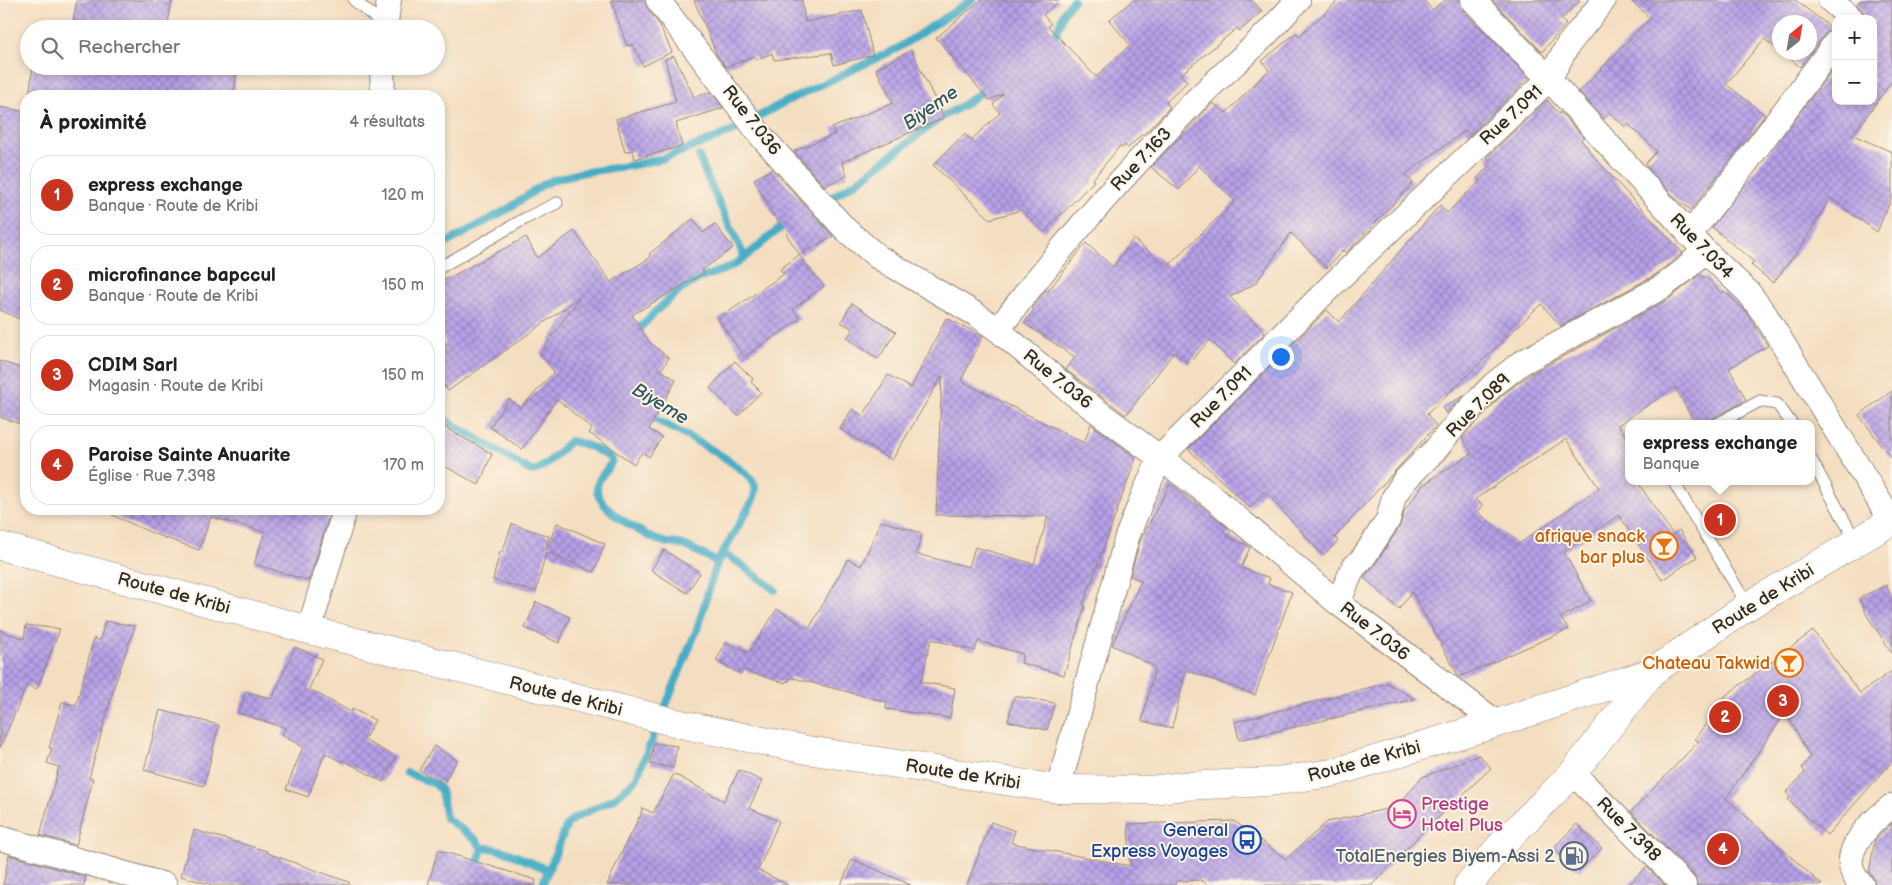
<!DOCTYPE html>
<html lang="fr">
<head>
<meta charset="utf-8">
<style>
	:root { --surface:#fff; --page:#f2f2f2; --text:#222; --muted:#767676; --line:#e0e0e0; --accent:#c8321e }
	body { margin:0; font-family:"Balsamiq Sans",sans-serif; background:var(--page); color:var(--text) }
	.controls { position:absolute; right:15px; top:15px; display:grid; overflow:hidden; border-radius:10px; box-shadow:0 2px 8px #0003 }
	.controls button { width:45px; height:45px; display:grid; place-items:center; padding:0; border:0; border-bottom:1px solid var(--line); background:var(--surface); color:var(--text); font:25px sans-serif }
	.compass { position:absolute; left:1772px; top:15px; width:45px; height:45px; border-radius:50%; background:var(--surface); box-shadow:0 2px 8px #0003; rotate:30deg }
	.you { position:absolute; left:1280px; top:356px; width:18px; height:18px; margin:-12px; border:4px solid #fff; border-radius:50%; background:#1a73e8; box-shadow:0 0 0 8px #1a73e833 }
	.badge { display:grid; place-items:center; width:32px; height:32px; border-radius:50%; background:var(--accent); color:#fff; font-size:16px; font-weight:700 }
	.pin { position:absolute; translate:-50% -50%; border:2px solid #fff; box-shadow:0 1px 5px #0006 }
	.popup { position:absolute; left:1625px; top:420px; width:190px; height:65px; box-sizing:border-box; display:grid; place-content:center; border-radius:10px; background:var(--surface); filter:drop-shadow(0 1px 4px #0005); font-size:16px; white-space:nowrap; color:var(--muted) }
	.popup b { font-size:19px; color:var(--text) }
	.popup::after { content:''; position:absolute; left:50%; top:100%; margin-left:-10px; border:10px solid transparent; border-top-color:var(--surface) }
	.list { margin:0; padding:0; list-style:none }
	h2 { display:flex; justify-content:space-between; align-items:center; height:65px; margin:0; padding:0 20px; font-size:21px }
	h2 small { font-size:16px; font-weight:400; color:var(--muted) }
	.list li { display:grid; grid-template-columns:32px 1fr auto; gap:15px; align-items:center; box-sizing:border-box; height:80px; margin:0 10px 10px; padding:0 10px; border:1px solid var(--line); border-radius:20px }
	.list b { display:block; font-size:19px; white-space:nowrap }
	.list p { margin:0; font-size:16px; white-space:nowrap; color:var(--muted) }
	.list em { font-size:16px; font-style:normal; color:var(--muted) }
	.icon { flex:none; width:28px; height:28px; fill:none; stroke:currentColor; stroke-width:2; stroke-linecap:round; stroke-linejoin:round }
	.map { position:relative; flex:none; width:1892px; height:885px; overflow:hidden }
	.search { position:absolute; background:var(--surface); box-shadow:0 2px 8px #0003; left:20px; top:20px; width:425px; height:55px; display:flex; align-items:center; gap:12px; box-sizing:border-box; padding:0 18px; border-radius:28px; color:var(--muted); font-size:19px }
	.panel { position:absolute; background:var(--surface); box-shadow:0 2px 8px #0003; left:20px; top:90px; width:425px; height:425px; border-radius:20px }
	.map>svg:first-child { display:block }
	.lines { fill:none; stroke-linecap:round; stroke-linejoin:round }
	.stream { stroke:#46adc6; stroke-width:8 }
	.building { fill:url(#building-cross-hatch); fill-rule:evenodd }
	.service-casing { stroke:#908476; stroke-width:13 }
	.minor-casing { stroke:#908476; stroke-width:26 }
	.secondary-casing { stroke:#908476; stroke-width:29 }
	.service { stroke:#fff; stroke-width:11 }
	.minor { stroke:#fff; stroke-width:24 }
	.secondary { stroke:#fff; stroke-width:28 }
	.labels { text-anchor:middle; stroke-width:4; stroke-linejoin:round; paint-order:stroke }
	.street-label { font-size:18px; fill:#2b2b2b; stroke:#fcf5e5 }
	.food-label { font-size:18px; fill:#c56008; stroke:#fcf5e5; text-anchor:end }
	.hotel-label { font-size:18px; fill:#b23c85; stroke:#fcf5e5; text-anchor:start }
	.transit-label { font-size:18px; fill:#164399; stroke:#fcf5e5; text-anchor:end }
	.service-label { font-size:18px; fill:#4e5e75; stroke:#fcf5e5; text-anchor:end }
	.water-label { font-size:19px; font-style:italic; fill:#345861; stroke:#fcf5e5 }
</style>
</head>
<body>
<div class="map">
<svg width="1892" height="885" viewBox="0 0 1892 885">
	<defs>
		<pattern id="building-cross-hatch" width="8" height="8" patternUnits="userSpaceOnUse" patternTransform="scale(1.25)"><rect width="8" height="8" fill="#b7a1e9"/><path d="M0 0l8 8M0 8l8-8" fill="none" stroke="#9583bd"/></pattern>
	</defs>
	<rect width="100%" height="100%" fill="#fcf5e5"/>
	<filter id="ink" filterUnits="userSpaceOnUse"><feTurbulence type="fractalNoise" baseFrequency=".02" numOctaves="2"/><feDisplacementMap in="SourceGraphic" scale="10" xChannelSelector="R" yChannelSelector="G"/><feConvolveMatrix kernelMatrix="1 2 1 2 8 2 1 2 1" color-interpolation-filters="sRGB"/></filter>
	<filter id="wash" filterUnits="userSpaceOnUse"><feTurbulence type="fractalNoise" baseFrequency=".0096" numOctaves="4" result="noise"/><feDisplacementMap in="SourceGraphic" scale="20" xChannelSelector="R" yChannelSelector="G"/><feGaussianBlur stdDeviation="1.12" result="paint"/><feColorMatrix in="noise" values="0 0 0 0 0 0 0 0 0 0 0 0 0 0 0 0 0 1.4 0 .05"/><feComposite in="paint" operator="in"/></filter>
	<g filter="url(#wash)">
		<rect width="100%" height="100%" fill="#f4dec1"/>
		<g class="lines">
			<path class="stream" d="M 1053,43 L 1064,12 L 1073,0
				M 699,156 L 707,177 L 742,252
				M 824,202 L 858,181 L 940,118 L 960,107 L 990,86
				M 439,247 L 508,209 L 544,184 L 553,180 L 579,173 L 634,165 L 665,158 L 733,131 L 781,104 L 898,48 L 972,0
				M 633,335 C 652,315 672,293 697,280 C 708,274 721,272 732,266 C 753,254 769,234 790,222
				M 439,416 L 531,471 C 543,472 561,449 570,441 C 586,443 598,450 612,459 C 610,471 597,475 597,489 C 596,508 647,538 664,542 C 671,544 679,543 686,546 C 697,551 707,557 717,562
				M 725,555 L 738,562 L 775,590
				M 407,773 L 435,784 L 441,790 L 446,818 L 476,840 L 482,848
				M 482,848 C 498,845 528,862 544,868
				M 476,870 L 482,848
				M 542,885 L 567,825 L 573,819 L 615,798 L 636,779 L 697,629 L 717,563 L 753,500 C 755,494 757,487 753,482 C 739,460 672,429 647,415"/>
		</g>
		<g id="blocks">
			<path class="building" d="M 77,0 L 172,0 L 167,29 L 120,29 L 73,21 Z
				M 611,0 L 645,0 L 647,8 L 659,24 L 672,52 L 643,66 L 633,44 L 627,46 Z
				M 694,0 L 802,0 L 805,22 L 862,10 L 873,55 L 834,65 L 831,53 L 774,60 L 772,53 L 756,60 L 754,56 L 726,67 L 717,55 Z
				M 981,0 L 1060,0 L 1043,15 L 1051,24 L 1048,26 L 1096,77 L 1130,45 L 1109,20 L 1133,0 L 1252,0 L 1262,11 L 1240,31 L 1237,28 L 1180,75 L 1188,81 L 1166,102 L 1170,107 L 1143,135 L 1142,134 L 1128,148 L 1125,145 L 1122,148 L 1120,146 L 1092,180 L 1094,181 L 1044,232 L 1021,210 L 990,219 L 933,165 L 964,134 L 971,140 L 1000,113 L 993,105 L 1003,94 L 989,100 L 936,38 Z
				M 1339,0 L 1424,0 L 1432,10 L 1445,0 L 1460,0 L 1463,10 L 1529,78 L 1470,135 L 1466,130 L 1405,175 L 1413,183 L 1355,244 L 1346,253 L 1343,250 L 1327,268 L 1291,233 L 1256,283 L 1230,297 L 1265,333 L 1234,364 L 1210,340 L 1188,364 L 1174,352 L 1126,415 L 1066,370 L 1075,357 L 1024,323 L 1034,310 L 1032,308 L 1046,290 L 1048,291 L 1086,243 L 1113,267 L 1133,239 L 1168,266 L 1235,201 L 1199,166 L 1179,190 L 1151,167 L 1213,103 L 1226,113 L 1269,70 L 1262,61 L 1296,33 L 1299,36 Z
				M 1492,0 L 1580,0 L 1561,20 L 1566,24 L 1542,52 Z
				M 1630,0 L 1795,0 L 1833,29 L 1825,34 L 1800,67 L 1782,52 L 1810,52 L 1810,22 L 1780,22 L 1780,51 L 1764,39 L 1726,84 L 1765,115 L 1691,210 L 1676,199 L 1645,164 L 1657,151 L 1628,124 L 1625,127 L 1610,113 L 1604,119 L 1579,92 L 1650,18 Z
				M 1860,0 L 1892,0 L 1892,81 L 1853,135 L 1892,152 L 1892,197 L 1877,232 L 1830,198 L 1801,247 L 1773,283 L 1751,265 L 1754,262 L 1712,227 L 1836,65 L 1836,101 L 1873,101 L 1873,19 L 1865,19 L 1865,14 L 1857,5 Z
				M 39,23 L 65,27 L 65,29 L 39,29 Z
				M 911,50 L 944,118 L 842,162 L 847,176 L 824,186 L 794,151 L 835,134 L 832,128 L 893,103 L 876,69 Z
				M 674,56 L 694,97 L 711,92 L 723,108 L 676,123 L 682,146 L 635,159 L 633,150 L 625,152 L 616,119 L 676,102 L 665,59 Z
				M 33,66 L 237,66 L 234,96 L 29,96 Z
				M 1547,100 L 1559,114 L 1560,112 L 1583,137 L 1581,140 L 1589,149 L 1588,150 L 1622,188 L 1683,253 L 1655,275 L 1561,326 L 1541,304 L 1427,414 L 1436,426 L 1335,537 L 1338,541 L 1323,555 L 1264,491 L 1250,508 L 1188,449 L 1327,310 L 1339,322 L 1440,205 L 1447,213 L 1480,181 L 1477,178 L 1491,164 L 1487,157 Z
				M 0,107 L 26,112 L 26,322 L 0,310 Z
				M 772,169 L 833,236 L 800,255 L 771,211 L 754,179 Z
				M 693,219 L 703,233 L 715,224 L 733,248 L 702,270 L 704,273 L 632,315 L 650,343 L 669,358 L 661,370 L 676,380 L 649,429 L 662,437 L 649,457 L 642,452 L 634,464 L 589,433 L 592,429 L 557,399 L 522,449 L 490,427 L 509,399 L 521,408 L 554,372 L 540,354 L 579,298 L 448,391 L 439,376 L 439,349 L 446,344 L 439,329 L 439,283 L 526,237 L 537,258 L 574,231 L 611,282 L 651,257 L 649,254 Z
				M 799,255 L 824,286 L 793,309 L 800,319 L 744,357 L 718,319 L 784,274 L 780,269 Z
				M 1700,274 L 1704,278 L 1706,277 L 1722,294 L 1724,291 L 1745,310 L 1768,346 L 1729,368 L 1746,400 L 1705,424 L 1695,424 L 1675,387 L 1618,425 L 1629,440 L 1629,481 L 1637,481 L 1673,535 L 1679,530 L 1697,557 L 1662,580 L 1619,515 L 1564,552 L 1591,601 L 1560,618 L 1569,629 L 1459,677 L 1412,592 L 1399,609 L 1364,578 L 1365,576 L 1374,566 L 1399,528 L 1405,510 L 1423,485 L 1472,453 L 1462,438 L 1502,395 L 1529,375 L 1669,299 ZM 1566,439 L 1599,488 L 1517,545 L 1478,512 L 1483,505 L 1475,499 Z
				M 852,303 L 896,332 L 878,359 L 847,338 L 853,329 L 841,322 Z
				M 946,318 L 983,336 L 961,381 L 1084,443 L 1091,424 L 1136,458 L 1083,605 L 1085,606 L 1064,675 L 1021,663 L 1023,654 L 978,641 L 975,651 L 931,639 L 921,682 L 955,688 L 950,718 L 886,709 L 887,702 L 790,677 L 788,682 L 786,681 L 785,683 L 743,670 L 741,674 L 716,661 L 726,642 L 749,653 L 777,609 L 809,629 L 848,559 L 861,566 L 881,521 L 922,533 L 916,554 L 969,567 L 975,547 L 1034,564 L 1048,516 L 936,515 L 942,376 L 892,460 L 840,429 L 852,409 L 863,416 L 888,375 L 911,388 Z
				M 0,361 L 26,370 L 26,426 L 0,417 Z
				M 735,361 L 753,379 L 751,382 L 761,392 L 738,416 L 710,388 Z
				M 1892,391 L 1892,459 L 1859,415 Z
				M 1464,396 L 1450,409 L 1446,414 L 1442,407 Z
				M 439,424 L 492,454 L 479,485 L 439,463 Z
				M 1170,484 L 1201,506 L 1231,531 L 1227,536 L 1250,547 L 1241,568 L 1270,578 L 1268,584 L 1292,592 L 1255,695 L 1186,670 L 1172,728 L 1142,721 L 1155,667 L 1112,645 L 1141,581 L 1130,576 L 1140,541 Z
				M 99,509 L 331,509 L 309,581 L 254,564 L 265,532 L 211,517 L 199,550 L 152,533 Z
				M 557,523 L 605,544 L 594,572 L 546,552 L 536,592 L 493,580 L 500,551 L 502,553 L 512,524 L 549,536 L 546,550 Z
				M 664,550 L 700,573 L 687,593 L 651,570 Z
				M 1886,585 L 1892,598 L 1892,653 L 1868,617 L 1859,598 Z
				M 536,602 L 570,617 L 559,643 L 525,628 Z
				M 105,621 L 135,626 L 114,687 L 89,778 L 93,779 L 76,845 L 40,835 L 59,767 L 47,763 L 52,748 L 49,748 L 62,702 L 76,706 L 94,638 L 100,641 Z
				M 26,625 L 60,629 L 37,689 L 27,685 L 0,748 L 0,630 L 24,639 Z
				M 1813,631 L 1860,693 L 1892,671 L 1892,762 L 1827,835 L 1788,800 L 1790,797 L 1786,793 L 1805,772 L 1802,768 L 1810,757 L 1786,712 L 1726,798 L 1822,885 L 1697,885 L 1694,875 L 1631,812 L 1699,741 L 1695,739 L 1725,696 Z
				M 295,647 L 322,659 L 309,689 L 351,712 L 352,709 L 375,720 L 364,740 L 396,757 L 383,782 L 343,760 L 342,762 L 325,753 L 308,797 L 286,789 L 303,747 L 282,735 L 286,728 L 238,713 L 246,691 L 272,699 Z
				M 1387,683 L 1415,699 L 1239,740 L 1235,722 Z
				M 1014,696 L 1055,703 L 1047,730 L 1008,721 Z
				M 160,710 L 219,725 L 204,786 L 144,770 Z
				M 654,743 L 677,746 L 673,768 L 650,764 Z
				M 434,746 L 457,760 L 443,784 L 419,770 Z
				M 1479,755 L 1491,768 L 1423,832 L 1372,885 L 1208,885 L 1201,880 L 1176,881 L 1175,885 L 967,885 L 991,822 L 1015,831 L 1011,843 L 1130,866 L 1128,824 L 1234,821 L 1286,859 L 1327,822 L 1396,807 L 1423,777 Z
				M 739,770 L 762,781 L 749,808 L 779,821 L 758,870 L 788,885 L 607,885 L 630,834 L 631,835 L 639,817 L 640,819 L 642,808 L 653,813 L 674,774 L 724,801 Z
				M 1892,823 L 1892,885 L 1875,885 L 1873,877 L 1869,872 L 1875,840 Z
				M 1577,824 L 1602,848 L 1579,871 L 1553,848 Z
				M 194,830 L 267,851 L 267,853 L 349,882 L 349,885 L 212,885 L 181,876 Z
				M 438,850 L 536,880 L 535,885 L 428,885 Z
				M 9,855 L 86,877 L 84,885 L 3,885 Z
				M 852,859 L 911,885 L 841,885 Z
				M 1647,867 L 1665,885 L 1628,885 Z"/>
		</g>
	</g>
	<g filter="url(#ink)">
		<use href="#blocks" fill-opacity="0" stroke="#908476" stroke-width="1"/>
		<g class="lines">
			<defs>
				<path id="service" d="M 354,0 L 385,26
					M 439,268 L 526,218 L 557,203
					M 1717,424 L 1760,401 L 1777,404 L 1792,424
					M 1811,459 L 1856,542
					M 1673,481 L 1748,606"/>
				<path id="minor" d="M 658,0 L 762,137 L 846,230 L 878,257 L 977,315 L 998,330 L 1074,394 L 1210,495 L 1338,603 L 1497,723
					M 1473,0 L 1549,79 L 1704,250 L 1749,293 L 1766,316 L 1892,522
					M 1830,0 L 1852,19
					M 385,29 L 389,0
					M 382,66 L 383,96
					M 1689,235 L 1742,168 L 1836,42
					M 998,330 C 1056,251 1122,177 1190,106 C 1212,83 1237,63 1259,41 C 1273,28 1285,14 1298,0
					M 1338,603 L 1353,568 L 1363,558 L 1388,520 L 1394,497 L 1404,481 L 1436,449 L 1460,419 L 1493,385 L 1521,363 L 1662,287 L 1686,269 L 1704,250
					M 309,630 L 345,509
					M 1573,773 L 1684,885
					M 1058,789 L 1127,537 L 1143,496 L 1160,458 L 1332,285 L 1549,79 L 1568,45 L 1604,0
					M 0,838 L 165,885
					M 1862,885 C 1832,858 1869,823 1892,806"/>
				<path id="secondary" d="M 0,546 L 309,630 L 685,725 L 807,750 L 1058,789 L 1151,790 L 1184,786 L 1270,782 L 1332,773 L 1497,723 L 1652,672 L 1748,606 L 1892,521
					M 1468,885 L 1502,844 L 1573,773 L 1652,672"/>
			</defs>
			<use href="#service" class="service-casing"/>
			<use href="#minor" class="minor-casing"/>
			<use href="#secondary" class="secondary-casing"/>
			<use href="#service" class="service"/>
			<use href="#minor" class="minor"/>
			<use href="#secondary" class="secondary"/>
		</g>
	</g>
	<defs>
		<symbol id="bar-ring" viewBox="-11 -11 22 22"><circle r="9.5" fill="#fcf5e5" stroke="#e8710a" stroke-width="1.5"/><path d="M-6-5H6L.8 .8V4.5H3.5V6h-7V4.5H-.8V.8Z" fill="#e8710a"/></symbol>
		<symbol id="hotel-ring" viewBox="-11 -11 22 22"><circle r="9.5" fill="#fcf5e5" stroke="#d1479c" stroke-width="1.5"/><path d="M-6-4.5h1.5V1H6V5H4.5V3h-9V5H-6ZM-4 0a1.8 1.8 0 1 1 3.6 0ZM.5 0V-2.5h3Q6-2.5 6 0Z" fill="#d1479c"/></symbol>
		<symbol id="bus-ring" viewBox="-11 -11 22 22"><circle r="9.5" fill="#fcf5e5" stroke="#1a4fb4" stroke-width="1.5"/><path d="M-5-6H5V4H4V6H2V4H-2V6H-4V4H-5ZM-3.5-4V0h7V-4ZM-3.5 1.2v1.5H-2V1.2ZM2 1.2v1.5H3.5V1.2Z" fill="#1a4fb4"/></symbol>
		<symbol id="fuel-ring" viewBox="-11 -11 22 22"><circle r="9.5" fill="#fcf5e5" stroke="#5c6f8a" stroke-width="1.5"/><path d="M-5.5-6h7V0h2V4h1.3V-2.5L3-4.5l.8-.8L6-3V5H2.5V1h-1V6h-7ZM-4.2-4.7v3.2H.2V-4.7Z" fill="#5c6f8a"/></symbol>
	</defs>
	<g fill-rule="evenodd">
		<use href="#bar-ring" x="1648" y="530" width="32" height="32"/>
		<use href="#bar-ring" x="1773" y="647" width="32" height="32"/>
		<use href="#hotel-ring" x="1386" y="798" width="32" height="32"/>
		<use href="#bus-ring" x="1231" y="824" width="32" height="32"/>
		<use href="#fuel-ring" x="1558" y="840" width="32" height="32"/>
	</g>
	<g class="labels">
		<g class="street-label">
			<text transform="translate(1511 115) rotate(-43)" y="6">Rue 7.091</text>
			<text transform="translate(752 120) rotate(52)" y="6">Rue 7.036</text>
			<text transform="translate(1141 159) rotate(-47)" y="6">Rue 7.163</text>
			<text transform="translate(1702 246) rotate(46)" y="6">Rue 7.034</text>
			<text transform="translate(1058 379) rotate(39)" y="6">Rue 7.036</text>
			<text transform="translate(1221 397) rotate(-45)" y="6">Rue 7.091</text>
			<text transform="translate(1478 405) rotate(-45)" y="6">Rue 7.089</text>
			<text transform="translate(174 593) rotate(15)" y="6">Route de Kribi</text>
			<text transform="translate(1763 599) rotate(-32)" y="6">Route de Kribi</text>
			<text transform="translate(1375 631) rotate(38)" y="6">Rue 7.036</text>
			<text transform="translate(566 696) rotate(14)" y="6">Route de Kribi</text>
			<text transform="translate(1364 761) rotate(-15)" y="6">Route de Kribi</text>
			<text transform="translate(963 774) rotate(9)" y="6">Route de Kribi</text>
			<text transform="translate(1629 829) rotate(45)" y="6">Rue 7.398</text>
		</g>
		<g class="food-label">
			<text x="1645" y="542">afrique snack<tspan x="1645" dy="21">bar plus</tspan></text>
			<text x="1770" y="669">Chateau Takwid</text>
		</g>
		<g class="hotel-label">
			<text x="1421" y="810">Prestige<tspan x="1421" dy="21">Hotel Plus</tspan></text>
		</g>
		<g class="transit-label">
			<text x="1228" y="836">General<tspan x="1228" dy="21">Express Voyages</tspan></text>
		</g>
		<g class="service-label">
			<text x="1555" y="862">TotalEnergies Biyem-Assi 2</text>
		</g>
		<g class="water-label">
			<text transform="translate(930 107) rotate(-35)" y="7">Biyeme</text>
			<text transform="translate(661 403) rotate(31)" y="7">Biyeme</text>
		</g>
	</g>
</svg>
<div class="controls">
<button>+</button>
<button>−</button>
</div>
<svg class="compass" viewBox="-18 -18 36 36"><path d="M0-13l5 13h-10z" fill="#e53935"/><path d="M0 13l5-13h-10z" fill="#767676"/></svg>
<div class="you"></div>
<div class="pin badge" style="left:1720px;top:520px">1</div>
<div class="popup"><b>express exchange</b>Banque</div>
<div class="pin badge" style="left:1725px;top:717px">2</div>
<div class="pin badge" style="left:1783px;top:701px">3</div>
<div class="pin badge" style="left:1723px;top:849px">4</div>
<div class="search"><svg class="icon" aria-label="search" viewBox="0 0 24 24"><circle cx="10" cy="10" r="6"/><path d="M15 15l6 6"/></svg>Rechercher</div>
<section class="panel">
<h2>À proximité<small>4 résultats</small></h2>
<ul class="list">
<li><span class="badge">1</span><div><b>express exchange</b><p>Banque · Route de Kribi</p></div><em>120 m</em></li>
<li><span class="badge">2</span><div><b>microfinance bapccul</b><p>Banque · Route de Kribi</p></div><em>150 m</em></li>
<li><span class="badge">3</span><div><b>CDIM Sarl</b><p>Magasin · Route de Kribi</p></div><em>150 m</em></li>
<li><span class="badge">4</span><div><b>Paroise Sainte Anuarite</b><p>Église · Rue 7.398</p></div><em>170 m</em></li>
</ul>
</section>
</div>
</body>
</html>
